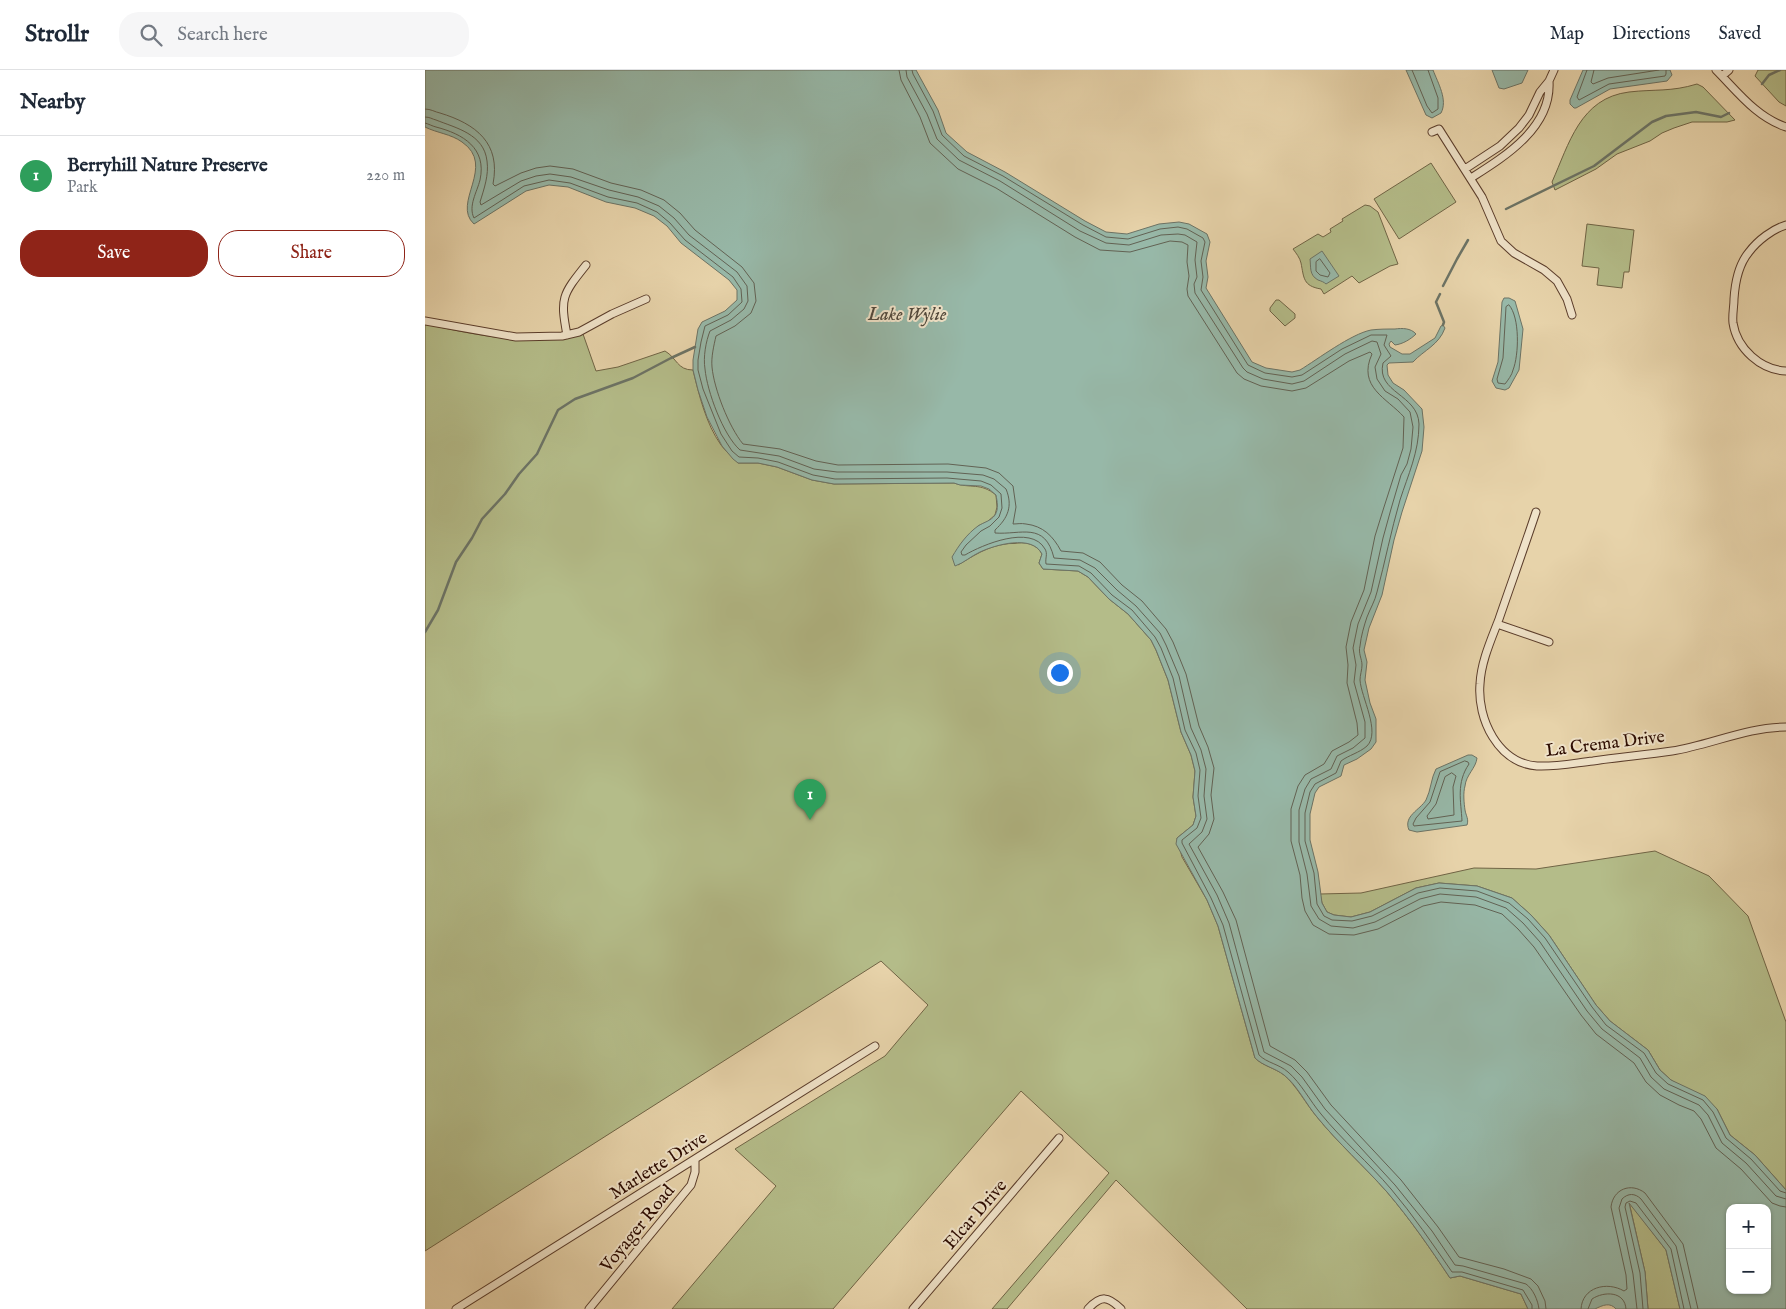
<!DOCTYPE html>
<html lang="en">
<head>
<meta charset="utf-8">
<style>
	:root { --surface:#fff; --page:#f6f6f7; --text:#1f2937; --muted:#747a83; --line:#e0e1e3; --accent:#8f2418 }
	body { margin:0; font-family:"IM FELL English",serif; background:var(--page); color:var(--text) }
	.controls { position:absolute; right:15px; bottom:15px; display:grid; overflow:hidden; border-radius:10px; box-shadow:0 1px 4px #0004 }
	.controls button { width:45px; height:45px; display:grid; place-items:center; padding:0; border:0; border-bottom:1px solid var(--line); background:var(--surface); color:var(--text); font:25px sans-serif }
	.you { position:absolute; left:634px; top:602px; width:18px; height:18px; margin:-12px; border:4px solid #fff; border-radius:50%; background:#1a73e8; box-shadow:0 0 0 8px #1a73e833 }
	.badge { display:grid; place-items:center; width:32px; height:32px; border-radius:50%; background:var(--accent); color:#fff; font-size:16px; font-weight:700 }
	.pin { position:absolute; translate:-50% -41px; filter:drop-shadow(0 1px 2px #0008) }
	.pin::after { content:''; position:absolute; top:26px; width:18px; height:15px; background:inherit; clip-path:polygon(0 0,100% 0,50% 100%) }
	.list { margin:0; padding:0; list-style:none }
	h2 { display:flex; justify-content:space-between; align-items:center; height:65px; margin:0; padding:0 20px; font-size:21px }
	h2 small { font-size:16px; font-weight:400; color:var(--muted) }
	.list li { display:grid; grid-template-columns:32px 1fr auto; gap:15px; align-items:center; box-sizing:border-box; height:80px; padding:0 20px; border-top:1px solid var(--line) }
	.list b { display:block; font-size:19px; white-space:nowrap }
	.list p { margin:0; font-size:16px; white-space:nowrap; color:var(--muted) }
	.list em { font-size:16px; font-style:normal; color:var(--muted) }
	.actions { display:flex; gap:10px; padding:15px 20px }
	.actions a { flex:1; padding:11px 0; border:1px solid var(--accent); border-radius:20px; text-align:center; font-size:18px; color:var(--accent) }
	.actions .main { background:var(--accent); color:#fff }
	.icon { flex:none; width:28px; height:28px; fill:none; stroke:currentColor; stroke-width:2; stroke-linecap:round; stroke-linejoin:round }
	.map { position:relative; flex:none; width:1361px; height:1239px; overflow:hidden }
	header { display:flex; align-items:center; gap:30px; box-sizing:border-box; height:70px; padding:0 25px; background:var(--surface); border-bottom:1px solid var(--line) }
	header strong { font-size:24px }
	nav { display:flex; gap:28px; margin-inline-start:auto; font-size:18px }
	.search { width:350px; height:45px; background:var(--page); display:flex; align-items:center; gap:12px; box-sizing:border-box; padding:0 18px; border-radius:20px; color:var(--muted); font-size:19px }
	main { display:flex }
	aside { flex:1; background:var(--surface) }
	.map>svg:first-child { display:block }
	.green { fill:#b4bc89; stroke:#706445 }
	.water { fill:#97b8a8; stroke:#6c7365; fill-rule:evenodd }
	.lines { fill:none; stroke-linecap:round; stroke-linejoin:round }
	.shore { stroke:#626254; stroke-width:1 }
	.stream { stroke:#6c7365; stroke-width:2.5 }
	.minor-casing { stroke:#5b3d2b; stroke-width:9 }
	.minor { stroke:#efe2c8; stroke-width:7 }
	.labels { text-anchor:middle; stroke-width:4; stroke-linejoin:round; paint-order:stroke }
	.street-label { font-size:18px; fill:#2c0b01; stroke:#efe2c8 }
	.water-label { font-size:19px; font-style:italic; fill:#51483b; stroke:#efe2c8 }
</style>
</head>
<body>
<header>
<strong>Strollr</strong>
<div class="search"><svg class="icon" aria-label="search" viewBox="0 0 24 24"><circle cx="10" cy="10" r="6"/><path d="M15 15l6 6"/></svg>Search here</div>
<nav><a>Map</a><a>Directions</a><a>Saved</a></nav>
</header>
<main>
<aside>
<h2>Nearby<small></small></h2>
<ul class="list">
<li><span class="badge" style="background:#2e9e5b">1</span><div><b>Berryhill Nature Preserve</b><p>Park</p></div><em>220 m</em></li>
</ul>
<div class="actions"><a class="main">Save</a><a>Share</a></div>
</aside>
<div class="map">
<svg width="1361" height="1239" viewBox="0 0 1361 1239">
	<rect width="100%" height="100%" fill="#e7d3aa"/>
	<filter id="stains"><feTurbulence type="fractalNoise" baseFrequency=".004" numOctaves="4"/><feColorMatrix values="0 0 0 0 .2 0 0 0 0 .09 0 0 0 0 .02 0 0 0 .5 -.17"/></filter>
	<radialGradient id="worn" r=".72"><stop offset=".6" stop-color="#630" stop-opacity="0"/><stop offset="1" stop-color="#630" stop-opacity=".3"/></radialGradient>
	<path class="green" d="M 1333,0 L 1361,0 L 1361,36 L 1354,32 L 1330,6 Z
		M 1272,14 L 1278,17 L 1310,50 L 1302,52 L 1267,52 L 1249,58 L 1237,63 L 1225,71 L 1192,84 L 1171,99 L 1130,120 L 1127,112 C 1144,74 1155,28 1204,22 C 1230,19 1246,22 1272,14 Z
		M 1006,93 L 1031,132 L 974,169 L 949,129 Z
		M 940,135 L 945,136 L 953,142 L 973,194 L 965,196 L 934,213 L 927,206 L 899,224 L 896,219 C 878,216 879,208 876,193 C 875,188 871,183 868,179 L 893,164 L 898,167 L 906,162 L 905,159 L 918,151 L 917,149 Z
		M 1162,154 L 1209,160 L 1204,202 L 1199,202 L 1197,218 L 1172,215 L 1174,198 L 1157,196 Z
		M 851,230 L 854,230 L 870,244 L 870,248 L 860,256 L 845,241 L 845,238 Z
		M 0,254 C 52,265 105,277 158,264 L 171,301 L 193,297 L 240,281 C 252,288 252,300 268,300 C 274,325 281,354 296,375 C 301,382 308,387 313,393 L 333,393 L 352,397 L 387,410 L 409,414 L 529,413 C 546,419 555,412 571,425 L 572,437 L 570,445 L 562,452 L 553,456 L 533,495 C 548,486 563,476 581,474 C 585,473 589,474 593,473 C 603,472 612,475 617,484 L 614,493 L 618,499 L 653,501 L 663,507 L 684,529 L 703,544 L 726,570 L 731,580 L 743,610 L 756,662 L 766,685 L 770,701 L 768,727 L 771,746 L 768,755 L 752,768 L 757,787 L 782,830 L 793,856 L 830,988 C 838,996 850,998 859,1005 C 871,1015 881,1034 892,1047 C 913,1073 939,1096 962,1122 C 985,1149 1005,1178 1025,1208 L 1035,1206 L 1096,1224 L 1103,1239 L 822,1239 L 691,1110 L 582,1239 L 567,1239 L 684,1103 L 596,1021 L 408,1239 L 247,1239 L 351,1116 L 310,1079 L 460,986 L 503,935 L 456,891 L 0,1181 Z
		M 1230,781 L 1284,806 L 1323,846 L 1361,952 L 1361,1120 L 1330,1085 L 1305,1065 L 1292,1039 L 1246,1010 L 1235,1000 L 1223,980 L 1185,951 L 1171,935 L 1124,865 L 1106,845 L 1087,828 L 1052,816 L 1014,813 L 991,818 L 945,842 L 926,847 L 909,845 L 902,842 L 897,833 L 895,824 L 936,823 L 1049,798 L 1111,799 Z
		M 1204,1132 L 1241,1180 L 1255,1239 L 1223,1239 L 1220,1202 Z"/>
	<path class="water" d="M 0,0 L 491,0 L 513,40 L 521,63 L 542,82 L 580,102 L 660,151 L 681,162 L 702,164 L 734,154 L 754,152 L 764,154 L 782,164 L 785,172 L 781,191 L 783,207 L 781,218 L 827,292 L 841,298 L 867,302 L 875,300 C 893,289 926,264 946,260 C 954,259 962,259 970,259 C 977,258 986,258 991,264 C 986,269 978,274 970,275 L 966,271 L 964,274 L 965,277 L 977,284 L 985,284 L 1010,268 L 1016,256 L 1018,255 L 1020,258 C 1014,275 999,280 988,292 L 964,293 L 962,295 L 963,305 L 968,313 L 979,320 L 997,339 L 999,357 L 997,381 L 977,442 L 969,470 L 957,525 L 944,558 L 939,580 L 942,592 L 940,610 L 945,633 L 951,649 L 951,672 L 946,679 L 932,689 L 919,695 L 916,706 L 894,717 L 890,723 L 885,744 L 885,770 L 893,802 L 897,833 L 902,842 L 909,845 L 926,847 L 945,842 L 991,818 L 1014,813 L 1052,816 L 1087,828 L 1106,845 L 1124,865 L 1171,935 L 1185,951 L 1223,980 L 1235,1000 L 1246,1010 L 1280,1026 L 1292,1039 L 1305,1065 L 1330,1085 L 1361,1120 L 1361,1239 L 1255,1239 L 1241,1180 L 1204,1133 L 1220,1202 L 1223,1239 L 1191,1239 C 1185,1232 1178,1235 1170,1239 L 1103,1239 L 1096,1224 L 1035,1206 L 1025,1208 C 1005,1178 985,1149 962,1122 C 939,1096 913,1073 892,1047 C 881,1034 872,1015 859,1005 C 850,998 838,996 830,988 L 793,856 L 782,830 L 751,774 L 752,768 L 768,755 L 771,746 L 768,727 L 770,701 L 766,685 L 756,662 L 743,610 L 731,580 L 726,570 L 703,544 L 684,529 L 663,507 L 653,501 L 618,499 L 614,493 L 617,484 C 607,464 570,475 555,482 C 546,486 539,493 530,496 L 527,487 C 534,475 542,464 553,456 C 559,452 566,451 570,445 C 574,439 572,431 571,425 L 564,419 L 556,416 L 535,415 L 529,413 L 409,414 L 387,410 L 352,397 L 333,393 L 313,393 L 308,389 L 297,376 L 282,347 L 273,320 L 268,300 L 268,290 L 273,259 L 277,252 L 300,241 L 312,230 L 312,220 L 304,210 L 256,173 L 242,156 L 229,146 L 210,138 L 181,132 L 143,117 L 124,115 L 101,121 L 49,154 C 26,133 72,96 37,72 C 26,64 12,63 0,57 ZM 1305,1138 L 1342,1138 L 1342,1220 L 1305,1220 Z
		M 981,0 L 1008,0 C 1013,13 1023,30 1016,43 L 1007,48 L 1001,45 Z
		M 1067,0 L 1103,0 L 1097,13 L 1079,19 L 1074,18 Z
		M 1158,0 L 1245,0 L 1247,5 L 1242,11 L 1185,19 L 1151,38 L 1149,38 L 1145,34 L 1145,30 Z
		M 897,181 L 914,206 L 901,214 C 899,212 896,211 893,210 C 884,205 886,197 885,189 Z
		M 1079,228 L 1084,228 L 1090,231 L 1098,259 L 1094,300 L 1084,318 L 1080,320 L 1071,318 L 1067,311 L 1073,292 L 1077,232 Z
		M 1043,685 L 1047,685 L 1052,688 C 1051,698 1041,705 1040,716 C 1038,723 1039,733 1040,740 C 1041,746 1044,749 1042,755 L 992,762 L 984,760 C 978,746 995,740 1001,730 C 1006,720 1006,708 1011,699 Z"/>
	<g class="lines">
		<path class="shore" d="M 474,0 L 476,10 L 495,47 L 505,73 L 533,99 L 571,118 L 650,167 L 675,180 L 705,182 L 745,171 L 757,172 L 763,175 L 762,192 L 764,206 L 762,219 L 763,226 L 812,303 L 819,309 L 836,316 L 867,321 L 881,318 L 924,291 L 945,282 L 947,284 C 932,317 962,328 979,347 L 978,378 L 959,437 L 950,466 L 939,520 L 926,552 L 921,577 L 923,595 L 922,613 L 932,653 L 933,665 L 924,672 L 907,681 L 899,694 L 880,705 L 873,716 L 866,739 L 866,771 L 875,805 L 877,828 L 880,841 L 888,855 L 904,864 L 929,865 L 953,859 L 998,836 L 1016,832 L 1050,835 L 1077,844 L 1093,859 L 1109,877 L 1156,945 L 1171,964 L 1209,993 L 1221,1012 L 1235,1025 L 1254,1035 L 1269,1041 L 1276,1049 L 1291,1078 L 1316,1099 L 1347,1133 L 1355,1136 L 1361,1137
			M 481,0 L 482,7 L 502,44 L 512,69 L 534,90 L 575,111 L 655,161 L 681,173 L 704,175 L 736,165 L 753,164 L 760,165 L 772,172 L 770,190 L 772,207 L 769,214 L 770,223 L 818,298 L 822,302 L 838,309 L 867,314 L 879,311 L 920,284 L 947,271 L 952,272 L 956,284 L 950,297 L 952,309 L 960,321 L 973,329 L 985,342 L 988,357 L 986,379 L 982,394 L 976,405 L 966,439 L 958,468 L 946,522 L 933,554 L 928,578 L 931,595 L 929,612 L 940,652 L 940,668 L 928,678 L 912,686 L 906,699 L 886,709 L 880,719 L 874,740 L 874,772 L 882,804 L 886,836 L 894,849 L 906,856 L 928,858 L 950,852 L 995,829 L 1015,824 L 1051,827 L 1081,838 L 1098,853 L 1115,872 L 1162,941 L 1177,959 L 1215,988 L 1226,1007 L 1239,1019 L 1274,1035 L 1283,1045 L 1297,1073 L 1321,1093 L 1351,1126 L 1361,1129
			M 487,0 L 488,4 L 508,41 L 517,65 L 539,86 L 578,106 L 658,155 L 681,167 L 703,169 L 735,159 L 753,157 L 762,159 L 778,168 L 780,172 L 776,191 L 778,207 L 776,220 L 823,295 L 840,303 L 867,307 L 877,305 L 917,279 L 946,265 L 962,265 L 959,275 L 966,286 L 958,293 C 951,323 993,324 994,354 C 994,382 983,405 975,430 C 966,461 960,492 952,522 C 950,531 945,539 942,547 C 939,556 936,566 935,576 C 933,583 937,589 937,595 C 937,600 935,605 935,610 C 936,627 956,662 942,676 C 934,683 924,685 916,691 L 911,703 L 890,714 L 885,722 L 880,743 L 880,771 L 889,803 L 892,834 L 899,846 L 907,850 L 927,851 L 947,846 L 993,823 L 1015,818 L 1052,821 L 1084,833 L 1103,849 L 1120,868 L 1167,937 L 1181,955 L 1219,983 L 1231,1003 L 1243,1014 L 1278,1030 L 1288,1042 L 1301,1068 L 1326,1089 L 1355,1121 L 1361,1123
			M 987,0 L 1002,36 L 1007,43 L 1013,39 L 1013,28 L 1003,0
			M 1162,0 L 1152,27 L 1154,30 L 1184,14 L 1240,6 L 1241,4 L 1241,0
			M 1169,0 L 1166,12 L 1168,14 L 1183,8 L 1234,0
			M 0,39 C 6,39 10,42 15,43 C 51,54 76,73 68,114 L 70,116 L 96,103 L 111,98 L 125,96 L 148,99 L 186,113 L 216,120 L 239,130 L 255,143 L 270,160 L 317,197 L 329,213 L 331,231 L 326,243 L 310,256 L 291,266 C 289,275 286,287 287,297 C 289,319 304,357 318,374 L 355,379 L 391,391 L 413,395 L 523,394 L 561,398 L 574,403 L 588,416 L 591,437 L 588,454 C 592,454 596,453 601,454 C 618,456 628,466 636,481 L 658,483 L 675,492 L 697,515 L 717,531 L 741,559 L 748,572 L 761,604 L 774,656 L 783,677 L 789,698 L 786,725 L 789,749 L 784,764 L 773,777 L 798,822 L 811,850 L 845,976 L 870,990 L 882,1002 L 906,1035 L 976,1110 L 1013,1157 L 1034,1187 L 1079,1199 L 1106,1209 L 1113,1216 L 1120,1231 L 1121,1239
			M 0,47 C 5,47 7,49 11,50 C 31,58 59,64 62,91 C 64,105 59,119 55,132 L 56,135 L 96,111 L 111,106 L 125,104 L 146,107 L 184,120 L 213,127 L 234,136 L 249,148 L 264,165 L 312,202 L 322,216 L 323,231 L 319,239 L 306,250 L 285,261 C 281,271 278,287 280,299 C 282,321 298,365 315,380 L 354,386 L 389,399 L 412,402 L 522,402 L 558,405 L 569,409 L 581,419 C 588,436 583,448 570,460 L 570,463 C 596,465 620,451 629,488 L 655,490 L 670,498 L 692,520 L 711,536 L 735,563 L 741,575 L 754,606 L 766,658 L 776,680 L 781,699 L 779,726 L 782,749 L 777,762 L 764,774 L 792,825 L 804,853 L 839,982 L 866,996 L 877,1007 L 900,1039 L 970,1115 L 1007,1161 L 1030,1195 L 1038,1196 L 1101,1214 C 1108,1219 1113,1230 1114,1239
			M 0,53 C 4,54 7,56 11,57 C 38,64 62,78 55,110 C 52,122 43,136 49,148 L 99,116 L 124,110 L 145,113 L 183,127 L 212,133 L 232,142 L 245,153 L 260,170 L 308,207 L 316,219 L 317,232 L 303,245 L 280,256 L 276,272 L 273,290 L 273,300 L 278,319 L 296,364 L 307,381 L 314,387 L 333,388 L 353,392 L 388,405 L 410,409 L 522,408 L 556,411 L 566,415 L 576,424 L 577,438 L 574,447 L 565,456 L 556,461 L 541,475 L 536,482 L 537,485 L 540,485 C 557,475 606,454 620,479 C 623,484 620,488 621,494 L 654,496 L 666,503 L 687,525 L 707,540 L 730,567 L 736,578 L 748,608 L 760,660 L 771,683 L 775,700 L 773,726 L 776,748 L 772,758 L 757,770 L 757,773 L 786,828 L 798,855 L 834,985 C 842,993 854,994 863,1002 C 876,1013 885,1031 896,1044 C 917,1070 944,1093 966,1119 C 988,1145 1007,1173 1027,1202 L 1037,1202 L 1098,1220 L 1107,1235 L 1107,1239
			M 895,189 L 905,203 L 903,207 L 895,205 L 891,201 L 891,192 Z
			M 1084,235 C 1095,247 1094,285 1088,300 C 1087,305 1083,310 1080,314 L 1073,313 L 1072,309 L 1078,288 L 1081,237 Z
			M 1040,691 L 1043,692 L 1044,694 C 1031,713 1036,731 1037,751 L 989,756 L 988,754 L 991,748 L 1005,732 L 1015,702 Z
			M 1027,703 L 1031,706 L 1028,717 L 1029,745 L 1003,749 L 1002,746 L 1011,734 L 1020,707 Z
			M 1156,1239 C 1157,1217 1182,1211 1199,1221 L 1202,1219 L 1201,1205 L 1186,1137 C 1188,1119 1206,1112 1220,1123 L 1258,1174 L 1273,1239
			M 1163,1239 L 1167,1229 C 1179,1221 1200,1221 1201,1239
			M 1212,1239 L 1208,1204 L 1194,1138 L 1197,1129 C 1203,1123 1210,1123 1216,1129 L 1251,1176 L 1266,1239
			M 1218,1239 L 1215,1203 L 1200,1137 L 1201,1133 L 1205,1131 L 1211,1133 L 1246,1179 L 1259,1239"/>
		<path class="stream" d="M 1337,14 L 1344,5 L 1355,0
			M 1081,139 L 1169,96 L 1227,52 L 1241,46 L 1271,42 L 1296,47 L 1304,43
			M 1018,216 L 1032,189 L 1043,170
			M 1015,224 L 1011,232 L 1019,252 L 1018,255
			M 0,562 L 13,540 L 31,492 L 47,468 L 57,449 L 80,424 L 94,404 L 112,384 L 133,340 L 150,329 L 208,308 L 246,288 L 270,277"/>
		<defs>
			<path id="minor" d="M 1291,0 C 1312,21 1331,47 1361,57
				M 1297,6 L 1304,0
				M 1007,62 L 1014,59 L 1057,127 L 1076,171 L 1089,183 L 1119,200 L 1132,211 L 1142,229 L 1147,245
				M 1040,99 L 1075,76 L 1094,58 L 1104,45 L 1115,22 L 1124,11 L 1129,0
				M 1046,108 C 1079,87 1127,58 1124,11
				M 1361,155 C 1348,159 1333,170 1324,182 C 1313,195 1310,213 1309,229 C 1309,237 1307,245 1308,253 C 1312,279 1336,300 1361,301
				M 0,251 L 91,267 L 137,266 L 154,262 L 187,244 L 221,229
				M 142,265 C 135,228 137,225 161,195
				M 1111,442 C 1099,478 1086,514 1074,549 C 1066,570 1056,592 1055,614 C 1052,649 1073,693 1112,696 C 1130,697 1150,693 1168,691 C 1194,687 1221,685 1247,681 C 1285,675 1322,657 1361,657
				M 1072,554 L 1124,572
				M 31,1239 L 450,976
				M 164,1239 L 266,1115 L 270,1102 L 270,1090
				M 488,1239 L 634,1068
				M 663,1239 C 676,1225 683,1226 696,1239"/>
		</defs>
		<use href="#minor" class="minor-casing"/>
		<use href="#minor" class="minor"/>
	</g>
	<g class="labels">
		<g class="street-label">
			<text transform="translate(1180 673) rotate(-7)" y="6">La Crema Drive</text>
			<text transform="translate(233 1095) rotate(-32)" y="6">Marlette Drive</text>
			<text transform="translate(550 1144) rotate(-49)" y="6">Elcar Drive</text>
			<text transform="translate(212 1158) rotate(-51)" y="6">Voyager Road</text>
		</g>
		<g class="water-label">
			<text x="482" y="250">Lake Wylie</text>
		</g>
	</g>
	<rect width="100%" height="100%" filter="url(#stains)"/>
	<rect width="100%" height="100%" fill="url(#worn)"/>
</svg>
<div class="controls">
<button>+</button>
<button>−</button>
</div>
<div class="you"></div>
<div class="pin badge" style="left:385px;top:750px;background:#2e9e5b">1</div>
</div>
</main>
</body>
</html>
